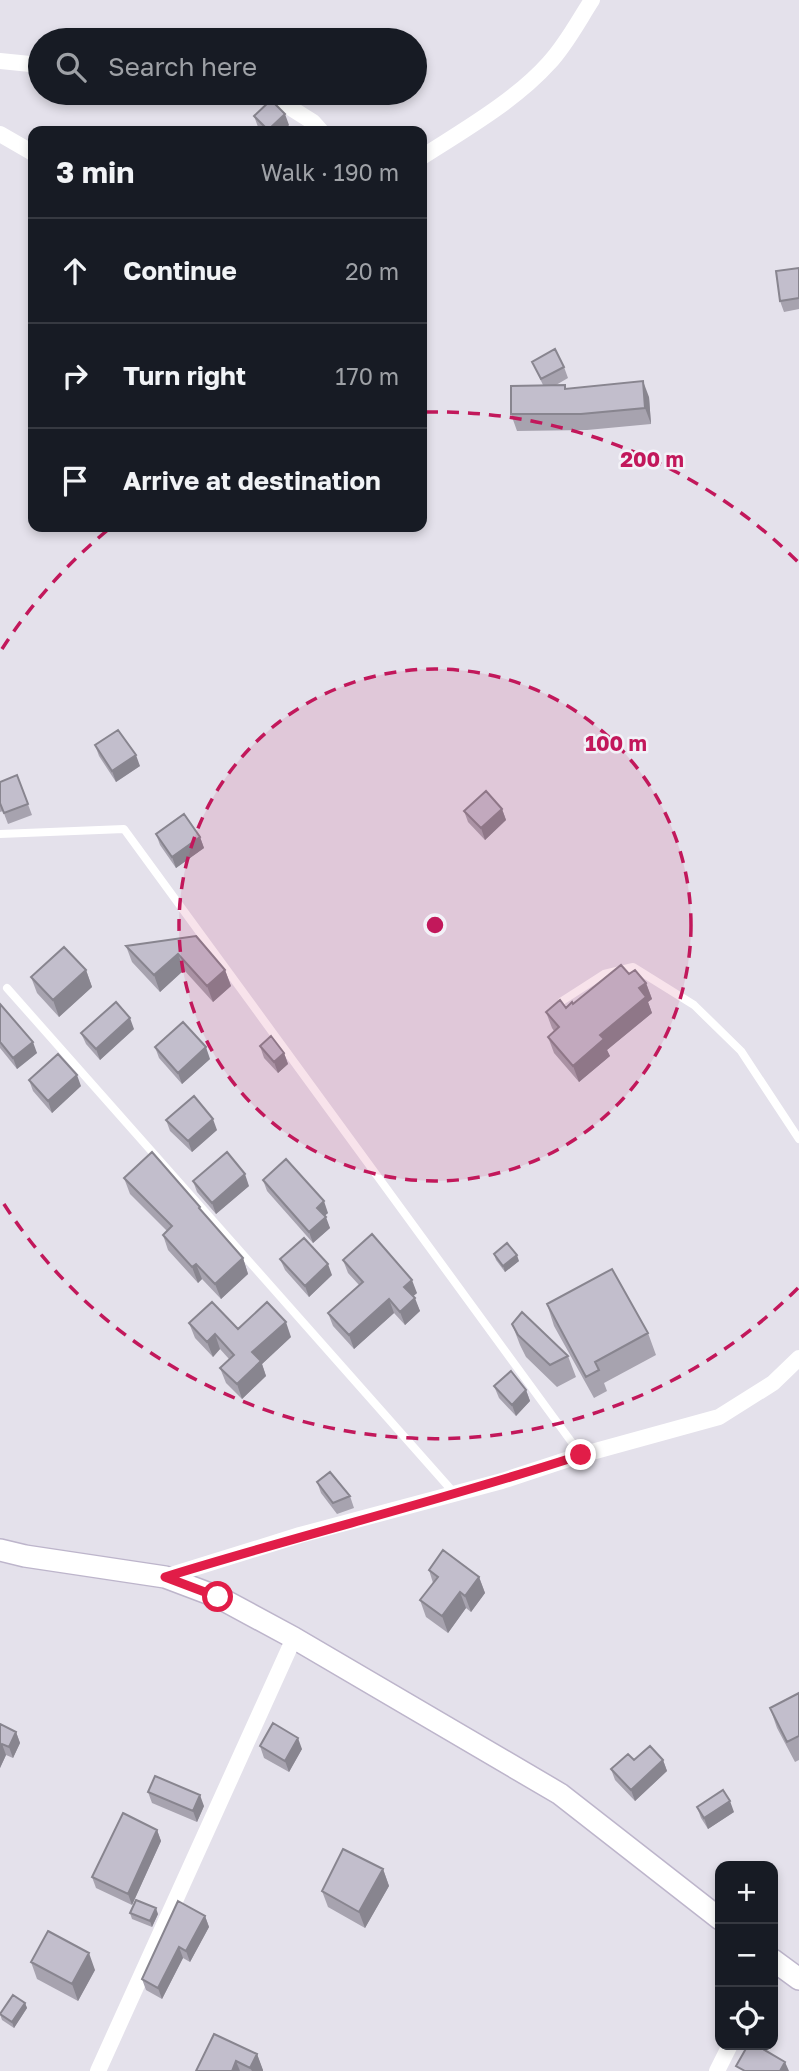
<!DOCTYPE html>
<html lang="en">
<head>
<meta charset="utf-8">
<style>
	:root { --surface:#171b24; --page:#242831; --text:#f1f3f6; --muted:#9ea1a6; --line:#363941 }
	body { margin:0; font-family:"Golos Text",sans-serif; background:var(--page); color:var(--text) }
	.controls { position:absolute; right:21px; bottom:21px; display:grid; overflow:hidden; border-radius:14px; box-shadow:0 4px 10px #0003 }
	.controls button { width:63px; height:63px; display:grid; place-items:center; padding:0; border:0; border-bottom:2px solid var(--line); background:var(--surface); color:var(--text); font:35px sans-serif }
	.stop { position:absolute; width:21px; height:21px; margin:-16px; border:5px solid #e11d48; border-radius:50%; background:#fff }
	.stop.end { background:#e11d48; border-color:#fff; box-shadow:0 2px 7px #0008 }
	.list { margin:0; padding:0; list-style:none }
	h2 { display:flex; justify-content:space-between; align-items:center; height:91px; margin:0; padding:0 28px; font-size:30px }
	h2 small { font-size:23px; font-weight:400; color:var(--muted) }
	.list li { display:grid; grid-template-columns:46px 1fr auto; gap:21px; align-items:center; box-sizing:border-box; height:105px; padding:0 28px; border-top:2px solid var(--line) }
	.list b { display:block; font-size:26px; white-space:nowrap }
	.list em { font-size:23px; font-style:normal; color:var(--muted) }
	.icon { flex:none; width:38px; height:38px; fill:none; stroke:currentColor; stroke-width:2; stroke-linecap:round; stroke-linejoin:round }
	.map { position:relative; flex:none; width:799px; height:2071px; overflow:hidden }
	.search { position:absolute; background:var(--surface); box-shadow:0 4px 10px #0003; left:28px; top:28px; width:399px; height:77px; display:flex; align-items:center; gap:18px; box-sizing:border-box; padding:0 24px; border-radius:38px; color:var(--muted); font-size:26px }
	.panel { position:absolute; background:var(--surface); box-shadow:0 4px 10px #0003; left:28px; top:126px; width:399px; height:406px; border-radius:14px }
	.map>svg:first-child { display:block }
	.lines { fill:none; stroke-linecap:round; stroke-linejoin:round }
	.secondary-casing { stroke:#bdb5cb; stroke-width:24 }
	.lane { stroke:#fff; stroke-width:8 }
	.street { stroke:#fff; stroke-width:16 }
	.secondary { stroke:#fff; stroke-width:21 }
	.wall { fill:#a7a3af }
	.shaded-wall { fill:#88858f }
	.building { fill:#c2becc; stroke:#88858f; stroke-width:2 }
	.route { stroke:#e11d48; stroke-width:9 }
	.ring { fill:none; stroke:#c2185b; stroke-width:3.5; stroke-dasharray:12 9 }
	.centre { fill:#c2185b; stroke:#f3f2f8; stroke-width:3.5 }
	.ring-label { font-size:21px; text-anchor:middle; font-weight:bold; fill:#c2185b; stroke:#f3f2f8; stroke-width:5; stroke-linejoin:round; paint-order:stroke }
</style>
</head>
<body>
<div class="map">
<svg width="799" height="2071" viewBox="0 0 799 2071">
	<rect width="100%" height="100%" fill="#e4e1eb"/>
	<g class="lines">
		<defs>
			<path id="secondary" d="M 0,1550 L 25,1556 L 165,1577 L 218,1597 L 294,1638 L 560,1794 L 720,1919
				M 773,1960 L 799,1979"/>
		</defs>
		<use href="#secondary" class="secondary-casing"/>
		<path class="lane" d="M 0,834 L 124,829 L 581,1455
			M 7,988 L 455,1494
			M 562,1001 L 604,974 L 633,967 L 694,1005 L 741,1051 L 799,1139"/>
		<path class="street" d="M 0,61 L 40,65
			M 267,93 L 313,122 L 321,131
			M 0,134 L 33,153
			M 422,157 C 464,130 516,100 549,63 C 566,45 579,20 592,0
			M 165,1577 L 300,1535 L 502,1481 L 581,1455 L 719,1417 L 773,1383 L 799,1358
			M 98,2071 L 294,1638
			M 717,2071 L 730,2045"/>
		<use href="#secondary" class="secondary"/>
	</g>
	<path class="wall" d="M 254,116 L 289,125 L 283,131 L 262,131 L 258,127 Z
		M 799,268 L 799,309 L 784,312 L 780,301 Z
		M 532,362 L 564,367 L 568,378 L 556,385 L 567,389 L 649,397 L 651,424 L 587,430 L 517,431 L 511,414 L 543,385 Z
		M 95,745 L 140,766 L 116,782 L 99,756 Z
		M 17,775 L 32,815 L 8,824 L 3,811 L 0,812 L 0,782 Z
		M 502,809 L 506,820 L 485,840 L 468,822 L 464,811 Z
		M 156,834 L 200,837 L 204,848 L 176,868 L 160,845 Z
		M 196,936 L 225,970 L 231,986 L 213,1002 L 184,970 L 160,992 L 132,962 L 126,946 Z
		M 86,970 L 92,987 L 59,1017 L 37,993 L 31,977 Z
		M 629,974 L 646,983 L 652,999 L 648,1002 L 652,1013 L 607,1050 L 610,1056 L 579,1082 L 554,1053 L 548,1037 L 554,1031 L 552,1028 L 546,1012 L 566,1008 Z
		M 0,1004 L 37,1053 L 17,1069 L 0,1048 Z
		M 134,1029 L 100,1060 L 86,1044 L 81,1033 Z
		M 260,1046 L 284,1053 L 288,1064 L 278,1073 L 264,1058 Z
		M 155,1047 L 210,1059 L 182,1084 L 159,1058 Z
		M 29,1080 L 81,1086 L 52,1113 L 33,1091 Z
		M 166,1120 L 217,1130 L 192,1152 L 170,1131 Z
		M 124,1178 L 202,1212 L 243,1258 L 248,1274 L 221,1299 L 202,1279 L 198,1283 L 168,1250 L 163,1235 L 167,1231 L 130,1194 Z
		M 263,1180 L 328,1213 L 324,1216 L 330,1228 L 313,1243 L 267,1191 Z
		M 193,1181 L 249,1186 L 216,1214 L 197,1192 Z
		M 494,1254 L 519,1261 L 505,1272 L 496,1260 Z
		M 280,1259 L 332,1275 L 309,1297 L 285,1270 Z
		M 343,1260 L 417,1293 L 413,1296 L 420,1311 L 405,1325 L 394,1313 L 354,1349 L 333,1326 L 328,1313 L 359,1285 L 348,1273 Z
		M 547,1304 L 648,1333 L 656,1355 L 604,1383 L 607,1391 L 594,1398 L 554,1326 Z
		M 189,1323 L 238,1329 L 291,1337 L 262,1364 L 266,1376 L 242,1399 L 226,1383 L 220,1368 L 229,1359 L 220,1349 L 213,1357 L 195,1338 Z
		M 512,1324 L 568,1356 L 576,1377 L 557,1387 L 526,1357 L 520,1345 Z
		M 494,1386 L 526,1390 L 530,1401 L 516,1416 L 499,1398 Z
		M 317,1482 L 350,1496 L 354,1508 L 337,1514 L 321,1493 Z
		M 429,1570 L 479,1577 L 485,1593 L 471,1612 L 466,1608 L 448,1633 L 426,1617 L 420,1600 L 433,1583 Z
		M 799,1693 L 799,1760 L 795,1762 L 777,1728 L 770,1708 Z
		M 0,1724 L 16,1732 L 20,1743 L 13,1758 L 6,1755 L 0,1768 Z
		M 260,1746 L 302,1749 L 289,1772 L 264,1758 Z
		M 634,1760 L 663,1760 L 667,1771 L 635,1801 L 615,1780 L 611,1769 Z
		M 148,1792 L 204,1806 L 197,1822 L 152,1803 Z
		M 697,1807 L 734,1812 L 708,1829 L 701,1818 Z
		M 157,1830 L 161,1841 L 132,1905 L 96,1888 L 92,1877 Z
		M 383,1869 L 389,1886 L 365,1928 L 328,1907 L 322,1891 Z
		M 130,1913 L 158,1914 L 152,1927 L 132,1919 Z
		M 205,1916 L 209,1927 L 190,1962 L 183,1958 L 162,1999 L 146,1990 L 142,1979 Z
		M 31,1962 L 95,1970 L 78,2001 L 37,1979 Z
		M 25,2003 L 27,2008 L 14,2028 L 2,2020 L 0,2014 Z
		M 257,2054 L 263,2071 L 196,2071 Z"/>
	<path class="shaded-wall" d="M 285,114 L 289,125 L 283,131 L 268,131 Z
		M 643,381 L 649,397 L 651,424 L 645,408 Z
		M 136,755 L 140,766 L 116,782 L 112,771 Z
		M 502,809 L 506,820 L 485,840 L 481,828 Z
		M 200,837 L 204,848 L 176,868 L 172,857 Z
		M 178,954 L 184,970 L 160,992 L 154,975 Z
		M 86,970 L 92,987 L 59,1017 L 53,1000 Z
		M 225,970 L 231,986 L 213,1002 L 207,986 Z
		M 646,983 L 652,999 L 648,1002 L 652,1013 L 607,1050 L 610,1056 L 579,1082 L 573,1066 L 639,988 Z
		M 130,1018 L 134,1029 L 100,1060 L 96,1049 Z
		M 33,1042 L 37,1053 L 17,1069 L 13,1058 Z
		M 206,1047 L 210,1059 L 182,1084 L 178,1073 Z
		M 284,1053 L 288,1064 L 278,1073 L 274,1062 Z
		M 77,1075 L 81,1086 L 52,1113 L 48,1101 Z
		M 213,1119 L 217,1130 L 192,1152 L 188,1141 Z
		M 245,1174 L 249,1186 L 216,1214 L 212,1203 Z
		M 324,1201 L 328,1213 L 321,1219 L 317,1208 Z
		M 326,1217 L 330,1228 L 313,1243 L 309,1232 Z
		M 517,1255 L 519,1261 L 505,1272 L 503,1266 Z
		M 243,1258 L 248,1274 L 221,1299 L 215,1284 Z
		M 196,1264 L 202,1279 L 198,1283 L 192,1267 Z
		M 328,1264 L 332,1275 L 309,1297 L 305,1286 Z
		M 412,1280 L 417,1293 L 409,1300 L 404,1287 Z
		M 415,1298 L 420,1311 L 405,1325 L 400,1312 Z
		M 389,1299 L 394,1313 L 354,1349 L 349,1335 Z
		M 286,1322 L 291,1337 L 262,1364 L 266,1376 L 242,1399 L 237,1384 L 252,1352 Z
		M 215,1334 L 220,1349 L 213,1357 L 207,1342 Z
		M 526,1390 L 530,1401 L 516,1416 L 512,1405 Z
		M 479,1577 L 485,1593 L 471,1612 L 465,1596 Z
		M 460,1592 L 466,1608 L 448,1633 L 442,1616 Z
		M 16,1732 L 20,1743 L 13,1758 L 9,1747 Z
		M 298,1738 L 302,1749 L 289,1772 L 285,1761 Z
		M 2,1744 L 6,1755 L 0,1768 L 0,1749 Z
		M 663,1760 L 667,1771 L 635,1801 L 631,1790 Z
		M 200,1795 L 204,1806 L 197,1822 L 193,1811 Z
		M 730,1801 L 734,1812 L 708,1829 L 704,1818 Z
		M 157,1830 L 161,1841 L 132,1905 L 128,1894 Z
		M 383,1869 L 389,1886 L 365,1928 L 359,1912 Z
		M 156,1908 L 158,1914 L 152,1927 L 150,1921 Z
		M 205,1916 L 209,1927 L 190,1962 L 186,1951 Z
		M 179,1947 L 183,1958 L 162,1999 L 158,1988 Z
		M 89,1953 L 95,1970 L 78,2001 L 72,1984 Z
		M 25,2003 L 27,2008 L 14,2028 L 12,2022 Z
		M 257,2054 L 263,2070 L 263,2071 L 252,2071 L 250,2068 Z
		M 236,2061 L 240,2071 L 232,2071 Z
		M 785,2062 L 789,2071 L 780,2071 Z"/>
	<path class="building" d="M 271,100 L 285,114 L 268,130 L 254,116 Z
		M 799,268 L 799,298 L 780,301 L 776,271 Z
		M 555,349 L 564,367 L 541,379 L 532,362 Z
		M 643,381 L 645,408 L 581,414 L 511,414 L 511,386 L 565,385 L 565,389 Z
		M 118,730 L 136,755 L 112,771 L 95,745 Z
		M 17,775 L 28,804 L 4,813 L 0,803 L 0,782 Z
		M 486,791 L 502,809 L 481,828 L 464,811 Z
		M 184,814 L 200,837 L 172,857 L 156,834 Z
		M 196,936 L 225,970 L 207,986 L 178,954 L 154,975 L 126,946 Z
		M 64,947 L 86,970 L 53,1000 L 31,977 Z
		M 621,965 L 629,974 L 635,970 L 646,983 L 639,988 L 646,997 L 600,1035 L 604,1039 L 573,1066 L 548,1037 L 559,1027 L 546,1012 L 560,1000 L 566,1008 L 572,1002 L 573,1004 Z
		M 116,1002 L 130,1018 L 96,1049 L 81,1033 Z
		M 0,1004 L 33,1042 L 13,1058 L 0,1042 Z
		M 183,1022 L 206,1047 L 178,1073 L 155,1047 Z
		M 271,1036 L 284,1053 L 274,1062 L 260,1046 Z
		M 58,1054 L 77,1075 L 48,1101 L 29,1080 Z
		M 194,1096 L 213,1119 L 188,1141 L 166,1120 Z
		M 152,1152 L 200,1207 L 199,1208 L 243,1258 L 215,1284 L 196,1264 L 192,1267 L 163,1235 L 172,1226 L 124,1178 Z
		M 227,1152 L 245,1174 L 212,1203 L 193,1181 Z
		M 286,1159 L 324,1201 L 317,1208 L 326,1217 L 309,1232 L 263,1180 Z
		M 372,1234 L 412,1280 L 404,1287 L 415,1298 L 400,1312 L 389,1299 L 349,1335 L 328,1313 L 363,1282 L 343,1260 Z
		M 304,1238 L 328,1264 L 305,1286 L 280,1259 Z
		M 507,1243 L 517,1255 L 503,1266 L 494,1254 Z
		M 612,1269 L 648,1333 L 595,1362 L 599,1370 L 586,1377 L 547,1304 Z
		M 212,1302 L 238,1329 L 267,1302 L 286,1322 L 252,1352 L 261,1361 L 237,1384 L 220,1368 L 234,1355 L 215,1334 L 207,1342 L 189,1323 Z
		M 522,1312 L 568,1356 L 550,1365 L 518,1335 L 512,1324 Z
		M 511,1371 L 526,1390 L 512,1405 L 494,1386 Z
		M 330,1472 L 350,1496 L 333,1503 L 317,1482 Z
		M 443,1550 L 479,1577 L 465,1596 L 460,1592 L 442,1616 L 420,1600 L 438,1577 L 429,1570 Z
		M 799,1693 L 799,1736 L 787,1742 L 770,1708 Z
		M 273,1723 L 298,1738 L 285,1761 L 260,1746 Z
		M 0,1724 L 16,1732 L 9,1747 L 2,1744 L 0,1749 Z
		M 650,1746 L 663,1760 L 631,1790 L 611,1769 L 628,1754 L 634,1760 Z
		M 155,1776 L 200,1795 L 193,1811 L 148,1792 Z
		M 723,1790 L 730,1801 L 704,1818 L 697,1807 Z
		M 123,1813 L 157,1830 L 128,1894 L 92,1877 Z
		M 343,1849 L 383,1869 L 359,1912 L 322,1891 Z
		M 136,1900 L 156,1908 L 150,1921 L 130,1913 Z
		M 178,1901 L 205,1916 L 186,1951 L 179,1947 L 158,1988 L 142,1979 Z
		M 48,1931 L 89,1953 L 72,1984 L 31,1962 Z
		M 13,1995 L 25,2003 L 12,2022 L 0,2014 Z
		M 214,2034 L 257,2054 L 250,2068 L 236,2061 L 232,2071 L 196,2071 Z
		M 748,2045 L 756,2045 L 785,2062 L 780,2071 L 745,2071 L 736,2066 Z"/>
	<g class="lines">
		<path class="route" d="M 218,1597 L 165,1577 C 303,1534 444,1500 581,1455"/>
	</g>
	<circle cx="435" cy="925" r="256" fill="#c2185b" fill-opacity=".12"/>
	<g class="ring">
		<circle cx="435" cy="925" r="256"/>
		<path d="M798 1288A513 513 0 0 1 2 1201M2 649A513 513 0 0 1 109 529M426 412A513 513 0 0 1 798 562"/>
	</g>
	<circle cx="435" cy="925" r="10" class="centre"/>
	<g class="ring-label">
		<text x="652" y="467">200 m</text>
		<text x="616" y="751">100 m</text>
	</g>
</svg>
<div class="controls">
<button>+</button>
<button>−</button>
<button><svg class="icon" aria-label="locate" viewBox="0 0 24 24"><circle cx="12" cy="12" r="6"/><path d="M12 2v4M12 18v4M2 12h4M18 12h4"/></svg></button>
</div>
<div class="stop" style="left:218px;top:1597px"></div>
<div class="stop end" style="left:581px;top:1455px"></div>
<div class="search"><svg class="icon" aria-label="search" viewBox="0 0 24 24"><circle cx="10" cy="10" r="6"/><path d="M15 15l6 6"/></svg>Search here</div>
<section class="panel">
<h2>3 min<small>Walk · 190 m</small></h2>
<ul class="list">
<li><svg class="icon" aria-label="ahead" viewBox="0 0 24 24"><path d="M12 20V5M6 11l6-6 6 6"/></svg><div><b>Continue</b></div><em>20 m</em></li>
<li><svg class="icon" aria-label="right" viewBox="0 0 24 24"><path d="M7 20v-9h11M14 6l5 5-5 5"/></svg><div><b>Turn right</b></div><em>170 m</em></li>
<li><svg class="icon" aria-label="arrive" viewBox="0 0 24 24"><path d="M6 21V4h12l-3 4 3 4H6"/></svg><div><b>Arrive at destination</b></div></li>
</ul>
</section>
</div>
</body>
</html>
